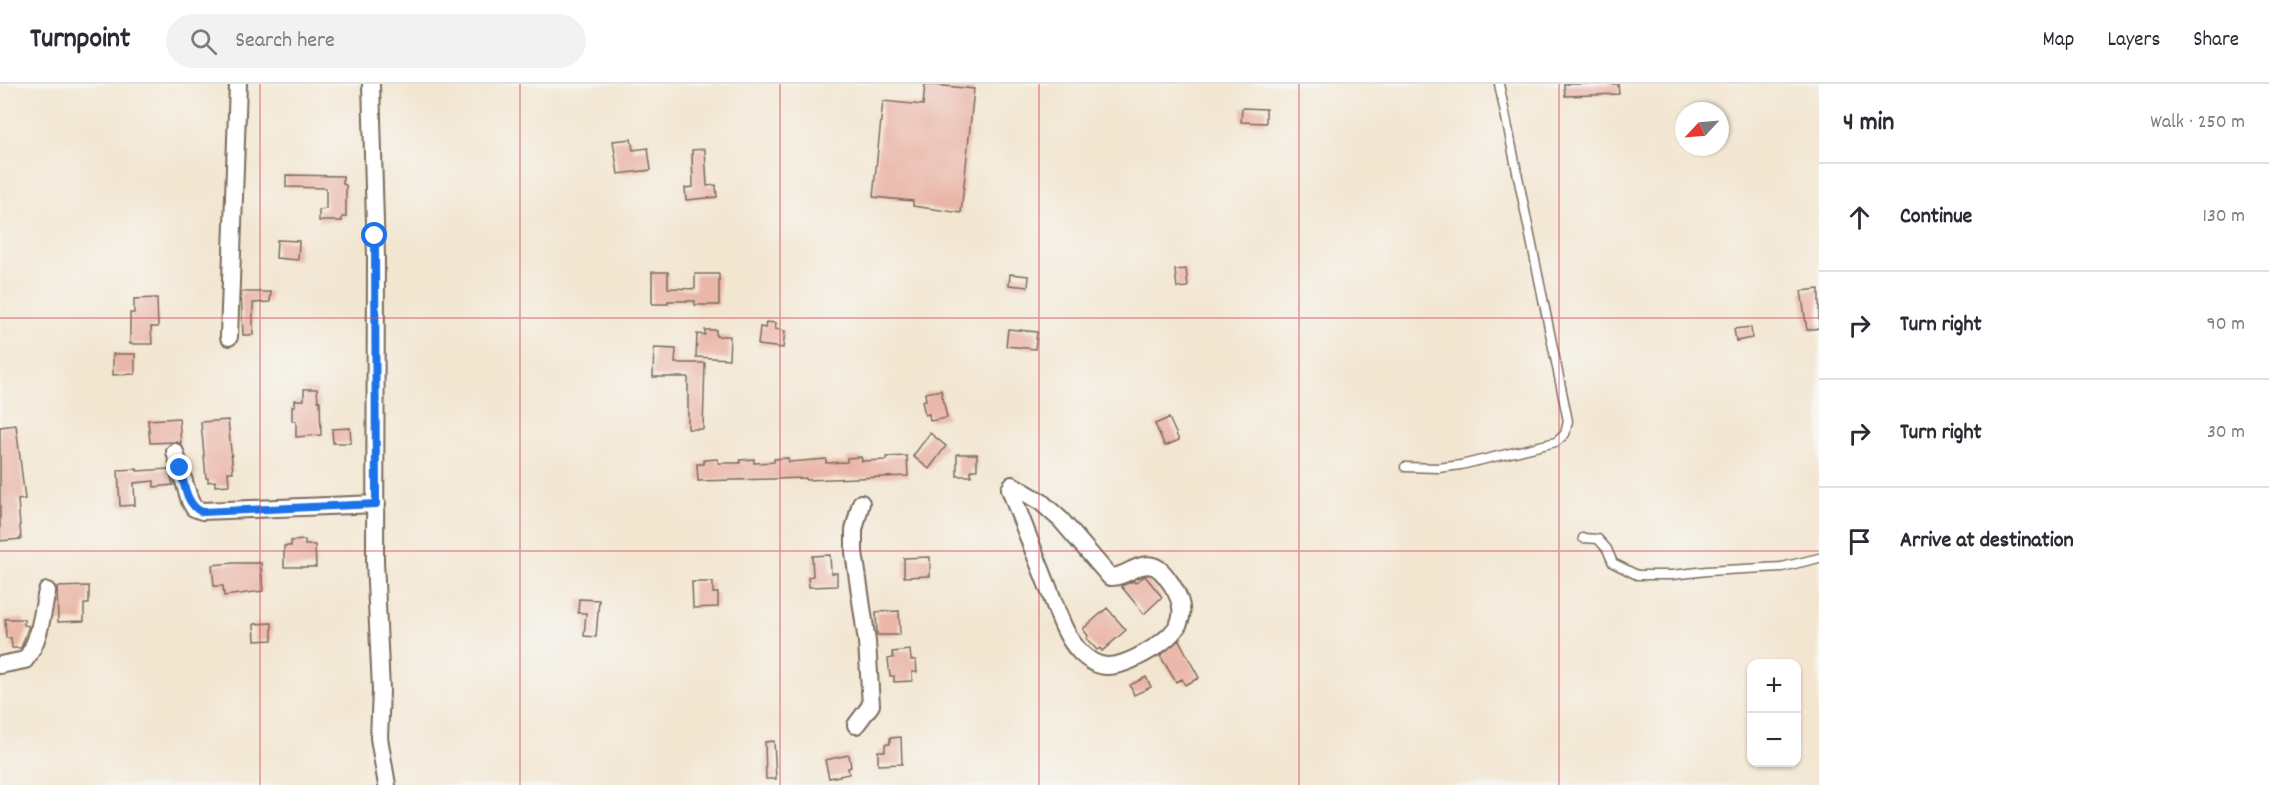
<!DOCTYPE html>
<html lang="en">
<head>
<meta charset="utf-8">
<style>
	:root { --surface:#fff; --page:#f2f2f3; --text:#2b2b33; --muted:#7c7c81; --line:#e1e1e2 }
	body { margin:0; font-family:Dekko,sans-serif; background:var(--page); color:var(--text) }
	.controls { position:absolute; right:18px; bottom:18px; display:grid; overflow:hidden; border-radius:12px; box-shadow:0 2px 4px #0004 }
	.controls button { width:54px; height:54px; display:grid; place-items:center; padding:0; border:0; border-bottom:2px solid var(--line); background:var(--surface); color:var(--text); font:30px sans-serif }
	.compass { position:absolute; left:1675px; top:18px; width:54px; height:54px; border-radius:50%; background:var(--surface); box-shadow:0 2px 4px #0004; rotate:244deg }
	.stop { position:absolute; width:18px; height:18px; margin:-14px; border:4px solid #1a73e8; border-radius:50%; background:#fff }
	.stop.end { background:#1a73e8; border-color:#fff; box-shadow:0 2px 6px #0008 }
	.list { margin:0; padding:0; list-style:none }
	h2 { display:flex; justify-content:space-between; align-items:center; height:78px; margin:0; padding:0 24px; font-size:26px }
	h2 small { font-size:20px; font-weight:400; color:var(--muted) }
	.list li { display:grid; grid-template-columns:39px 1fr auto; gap:18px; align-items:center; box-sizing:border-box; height:108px; padding:0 24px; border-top:2px solid var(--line) }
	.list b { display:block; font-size:22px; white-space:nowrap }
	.list em { font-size:20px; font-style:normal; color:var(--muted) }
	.icon { flex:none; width:33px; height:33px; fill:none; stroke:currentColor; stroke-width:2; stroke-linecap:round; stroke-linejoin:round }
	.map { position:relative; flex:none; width:1819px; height:701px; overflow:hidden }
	header { display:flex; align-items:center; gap:36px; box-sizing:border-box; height:84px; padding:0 30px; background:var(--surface); border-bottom:2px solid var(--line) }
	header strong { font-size:28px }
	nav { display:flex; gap:33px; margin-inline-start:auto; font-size:21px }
	.search { width:420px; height:54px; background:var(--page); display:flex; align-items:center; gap:15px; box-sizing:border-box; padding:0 21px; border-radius:33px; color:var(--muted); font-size:22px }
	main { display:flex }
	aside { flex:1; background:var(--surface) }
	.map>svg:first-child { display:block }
	.building { fill:#eab6a8 }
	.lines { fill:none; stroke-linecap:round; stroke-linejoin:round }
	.lane-casing { stroke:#7b6c5d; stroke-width:11 }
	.street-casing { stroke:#7b6c5d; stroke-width:20 }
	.lane { stroke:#fff; stroke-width:8 }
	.street { stroke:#fff; stroke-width:16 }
	.route { stroke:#1a73e8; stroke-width:8 }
	.grid { fill:none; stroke:#d1495b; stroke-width:1.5; stroke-opacity:0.55 }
</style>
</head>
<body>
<header>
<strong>Turnpoint</strong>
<div class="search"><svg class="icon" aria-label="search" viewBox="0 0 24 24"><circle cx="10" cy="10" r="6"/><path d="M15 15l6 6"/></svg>Search here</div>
<nav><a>Map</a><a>Layers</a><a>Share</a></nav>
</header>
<main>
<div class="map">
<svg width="1819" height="701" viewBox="0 0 1819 701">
	<rect width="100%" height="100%" fill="#f6f6f2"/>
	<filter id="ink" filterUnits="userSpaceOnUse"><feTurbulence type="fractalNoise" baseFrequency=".0167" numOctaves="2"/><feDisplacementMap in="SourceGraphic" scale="12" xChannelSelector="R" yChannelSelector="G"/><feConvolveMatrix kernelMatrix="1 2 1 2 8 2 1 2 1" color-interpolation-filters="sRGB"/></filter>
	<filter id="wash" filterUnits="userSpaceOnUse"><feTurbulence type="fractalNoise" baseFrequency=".008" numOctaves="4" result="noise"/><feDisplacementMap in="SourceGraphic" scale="24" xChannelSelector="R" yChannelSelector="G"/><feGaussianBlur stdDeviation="1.35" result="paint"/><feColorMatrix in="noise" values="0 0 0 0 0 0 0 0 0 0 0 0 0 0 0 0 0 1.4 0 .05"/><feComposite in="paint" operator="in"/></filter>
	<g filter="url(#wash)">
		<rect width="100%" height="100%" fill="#f3e6d1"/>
		<g id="blocks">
			<path class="building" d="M 925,0 L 974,5 L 961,129 L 913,122 L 913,117 L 873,113 L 883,17 L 923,21 Z
				M 1564,0 L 1618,0 L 1619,10 L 1565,12 Z
				M 1242,24 L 1266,25 L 1266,39 L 1241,38 Z
				M 631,55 L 633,66 L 648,64 L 651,86 L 618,90 L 613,57 Z
				M 705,65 L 707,102 L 716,101 L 717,113 L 686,116 L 685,104 L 693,103 L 692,66 Z
				M 286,91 L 343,92 L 343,100 L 346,101 L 346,133 L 342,133 L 342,137 L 319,137 L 319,126 L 326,125 L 326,104 L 286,103 Z
				M 277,156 L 299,157 L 298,176 L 276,174 Z
				M 1186,185 L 1188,203 L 1177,204 L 1175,186 Z
				M 652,188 L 668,188 L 668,204 L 695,205 L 695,190 L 719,190 L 719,221 L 695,221 L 695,217 L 668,217 L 668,220 L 652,220 Z
				M 1010,190 L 1029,192 L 1028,203 L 1009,201 Z
				M 1819,205 L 1819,244 L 1807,246 L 1801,207 Z
				M 241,208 L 271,208 L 270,218 L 253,219 L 253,251 L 243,251 Z
				M 157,214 L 158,243 L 151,243 L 152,260 L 130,260 L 130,229 L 134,229 L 134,215 Z
				M 766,238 L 776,239 L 775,245 L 785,247 L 783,264 L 758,261 L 760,243 L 765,244 Z
				M 1751,243 L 1752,254 L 1736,257 L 1734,245 Z
				M 1008,245 L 1037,248 L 1035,265 L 1006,262 Z
				M 705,246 L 716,246 L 716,252 L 730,252 L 729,275 L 696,273 L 697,250 L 705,251 Z
				M 654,264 L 676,265 L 675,279 L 705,279 L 703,345 L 688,345 L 688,293 L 653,293 Z
				M 113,270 L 135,270 L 135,290 L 113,291 Z
				M 304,305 L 317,305 L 318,317 L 320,317 L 321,351 L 296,353 L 296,337 L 292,337 L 292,322 L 295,322 L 295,316 L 304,316 Z
				M 941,306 L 947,334 L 930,337 L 929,330 L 925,331 L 922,317 L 926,316 L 925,309 Z
				M 179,334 L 181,360 L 177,358 L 150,359 L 148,336 Z
				M 1169,334 L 1179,356 L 1165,362 L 1155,340 Z
				M 228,336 L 233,388 L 228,388 L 229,401 L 215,402 L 215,397 L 208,398 L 208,394 L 206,394 L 201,338 Z
				M 16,341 L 25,415 L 18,416 L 21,455 L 0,457 L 0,343 Z
				M 350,344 L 351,359 L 333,359 L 332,345 Z
				M 930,349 L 946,362 L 929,385 L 913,372 Z
				M 957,370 L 977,370 L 977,386 L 971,386 L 971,392 L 957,392 Z
				M 907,372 L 908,392 L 806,396 L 806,394 L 698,397 L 697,380 L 704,380 L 704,376 L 718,375 L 718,379 L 740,379 L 740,376 L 754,375 L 754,379 L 774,378 L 774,375 L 788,374 L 789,378 L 826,375 L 826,379 L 847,378 L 847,374 L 861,373 L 862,377 L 886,376 L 886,373 Z
				M 137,385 L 137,387 L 169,385 L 173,401 L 154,403 L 154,397 L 134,399 L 135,421 L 120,422 L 118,386 Z
				M 305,456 L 305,461 L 315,461 L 316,483 L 284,483 L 284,462 L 291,462 L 291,457 Z
				M 830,471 L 831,489 L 837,489 L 837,502 L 809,503 L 808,493 L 813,492 L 812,472 Z
				M 930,473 L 930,492 L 904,493 L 904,474 Z
				M 234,479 L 261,479 L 263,507 L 224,512 L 223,502 L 214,502 L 212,481 Z
				M 1145,492 L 1162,513 L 1144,530 L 1121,502 L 1134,497 L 1135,499 Z
				M 692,498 L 713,498 L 713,509 L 718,509 L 718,523 L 693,524 Z
				M 89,502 L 89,520 L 84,520 L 84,537 L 58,538 L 57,503 Z
				M 579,515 L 599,516 L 596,553 L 584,552 L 586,529 L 578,529 Z
				M 1107,524 L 1126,546 L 1102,567 L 1100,564 L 1097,566 L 1086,554 L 1088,552 L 1083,545 Z
				M 899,527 L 900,551 L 877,551 L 876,528 Z
				M 5,535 L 24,535 L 24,541 L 29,542 L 21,564 L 12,564 L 11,554 L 6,554 Z
				M 272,539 L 272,556 L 255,557 L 254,540 Z
				M 1179,556 L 1199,594 L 1185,601 L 1182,595 L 1176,598 L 1160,572 Z
				M 910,566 L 911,576 L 916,576 L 917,588 L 912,588 L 912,597 L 894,598 L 894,592 L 890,592 L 888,575 L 893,574 L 892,568 Z
				M 1146,593 L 1151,603 L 1134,611 L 1130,601 Z
				M 901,653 L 902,680 L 878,681 L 878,667 L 885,667 L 885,660 L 890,660 L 890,654 Z
				M 774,657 L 776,695 L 766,695 L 765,658 Z
				M 849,671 L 851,683 L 848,684 L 849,690 L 829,694 L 825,676 Z"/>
		</g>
	</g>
	<g filter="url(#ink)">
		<use href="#blocks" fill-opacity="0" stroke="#7b6c5d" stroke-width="1.5"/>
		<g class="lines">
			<defs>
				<path id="lane" d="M 1405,383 L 1438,384 L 1461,381 L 1556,358 L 1565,350 L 1568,337 L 1499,0
					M 1583,454 L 1598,455 L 1607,465 L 1613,479 L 1637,491 L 1672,491 L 1707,487 L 1782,483 L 1819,474"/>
				<path id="street" d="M 371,0 L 376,173 L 375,477 L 381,606 L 379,654 L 387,701
					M 229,253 L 238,0
					M 175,368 L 190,417 L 194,424 L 202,427 L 377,420
					M 1010,405 C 1022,438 1035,470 1048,503 C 1056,523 1064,552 1080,568 C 1087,575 1097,582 1107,582 C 1128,582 1170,558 1179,539 C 1185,526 1179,512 1172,501 C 1167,494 1161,484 1153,482 C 1137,478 1125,494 1110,493 L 1061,436 L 1041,418 L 1012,401
					M 0,581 L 25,576 C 40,557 42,530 47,507
					M 856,641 L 871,621 L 867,558 L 854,468 L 854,446 L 861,419"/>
			</defs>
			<use href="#lane" class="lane-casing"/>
			<use href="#street" class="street-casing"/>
			<use href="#lane" class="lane"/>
			<use href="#street" class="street"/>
		</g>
	</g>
	<g class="lines" filter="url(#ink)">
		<path class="route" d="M 180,384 C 184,399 186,421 202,428 L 376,420 L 375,152"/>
	</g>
	<path class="grid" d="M 260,0 L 260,701M 520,0 L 520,701M 780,0 L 780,701M 1039,0 L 1039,701M 1299,0 L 1299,701M 1559,0 L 1559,701M 0,234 L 1819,234M 0,467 L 1819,467"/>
</svg>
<div class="controls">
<button>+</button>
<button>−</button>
</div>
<svg class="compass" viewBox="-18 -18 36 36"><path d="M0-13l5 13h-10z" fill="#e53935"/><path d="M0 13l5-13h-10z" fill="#7c7c81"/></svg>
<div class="stop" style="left:375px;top:152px"></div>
<div class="stop end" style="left:180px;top:384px"></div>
</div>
<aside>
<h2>4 min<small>Walk · 250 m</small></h2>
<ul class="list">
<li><svg class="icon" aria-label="ahead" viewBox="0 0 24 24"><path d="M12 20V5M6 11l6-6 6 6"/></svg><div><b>Continue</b></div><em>130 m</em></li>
<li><svg class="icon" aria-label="right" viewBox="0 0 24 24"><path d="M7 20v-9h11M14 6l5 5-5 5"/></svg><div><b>Turn right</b></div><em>90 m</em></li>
<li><svg class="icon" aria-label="right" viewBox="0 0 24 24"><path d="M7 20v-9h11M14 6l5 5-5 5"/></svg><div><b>Turn right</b></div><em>30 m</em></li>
<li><svg class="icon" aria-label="arrive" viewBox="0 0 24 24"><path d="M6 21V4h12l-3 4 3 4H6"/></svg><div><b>Arrive at destination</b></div></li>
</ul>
</aside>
</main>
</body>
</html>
